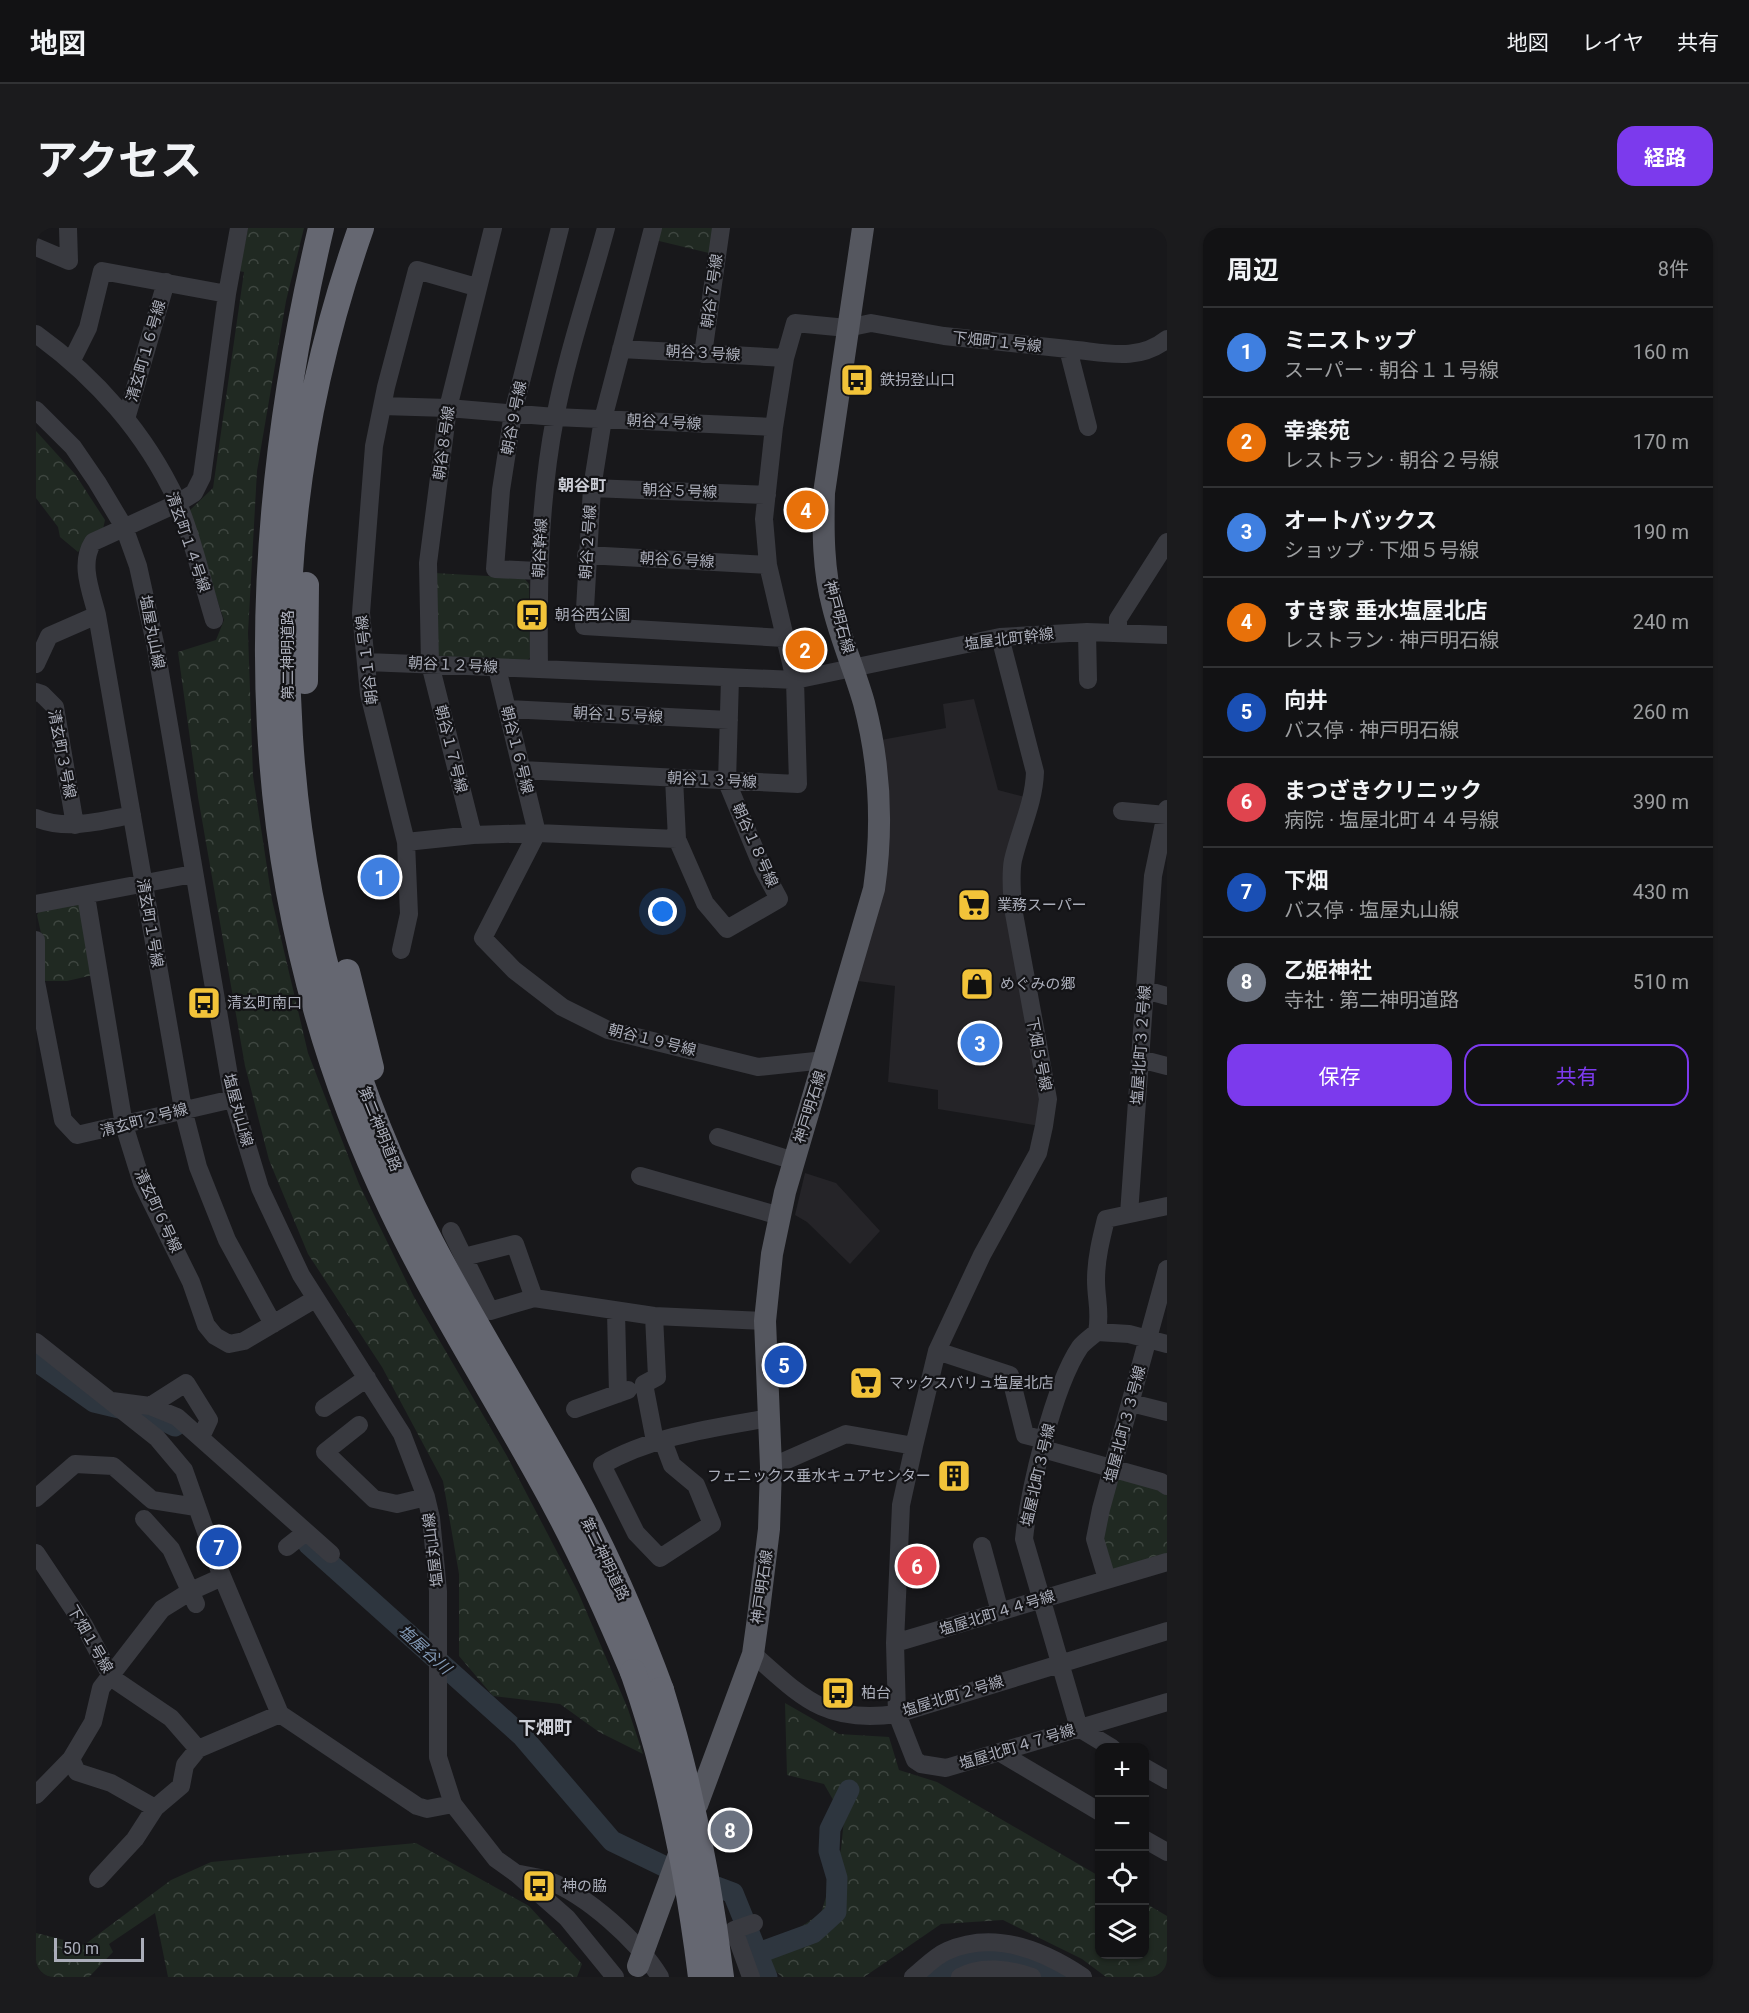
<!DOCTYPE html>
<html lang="ja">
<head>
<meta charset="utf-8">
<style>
	:root { --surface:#121214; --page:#1b1b1d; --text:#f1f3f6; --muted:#9c9ea0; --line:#313234; --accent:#7c3aed }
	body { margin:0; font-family:Roboto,"Noto Sans JP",sans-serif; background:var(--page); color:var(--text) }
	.controls { position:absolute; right:18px; bottom:18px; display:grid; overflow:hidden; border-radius:12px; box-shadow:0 2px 4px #0004 }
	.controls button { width:54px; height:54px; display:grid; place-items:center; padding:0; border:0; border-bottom:2px solid var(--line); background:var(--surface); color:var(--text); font:30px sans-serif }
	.scale { position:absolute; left:18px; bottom:15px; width:90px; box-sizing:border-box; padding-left:6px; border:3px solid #abaeba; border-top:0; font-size:16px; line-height:21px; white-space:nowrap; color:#abaeba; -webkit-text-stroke:4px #131316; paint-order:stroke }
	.you { position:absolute; left:627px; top:684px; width:21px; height:21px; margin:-15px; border:4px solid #fff; border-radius:50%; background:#1a73e8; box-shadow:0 0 0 9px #1a73e833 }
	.badge { display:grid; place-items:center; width:39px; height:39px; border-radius:50%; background:var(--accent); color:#fff; font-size:20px; font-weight:700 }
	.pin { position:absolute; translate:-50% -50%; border:3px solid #fff; box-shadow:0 2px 6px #0006 }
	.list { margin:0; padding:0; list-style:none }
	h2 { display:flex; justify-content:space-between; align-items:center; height:78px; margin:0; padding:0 24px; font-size:26px }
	h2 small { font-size:20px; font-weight:400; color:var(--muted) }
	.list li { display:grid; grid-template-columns:39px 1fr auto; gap:18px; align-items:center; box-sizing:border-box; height:90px; padding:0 24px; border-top:2px solid var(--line) }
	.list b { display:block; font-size:22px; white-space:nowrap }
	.list p { margin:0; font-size:20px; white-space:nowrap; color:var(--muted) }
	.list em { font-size:20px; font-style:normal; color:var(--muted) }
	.actions { display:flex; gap:12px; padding:18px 24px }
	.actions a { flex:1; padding:14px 0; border:2px solid var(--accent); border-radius:18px; text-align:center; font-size:21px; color:var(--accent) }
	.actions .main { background:var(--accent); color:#fff }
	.icon { flex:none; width:33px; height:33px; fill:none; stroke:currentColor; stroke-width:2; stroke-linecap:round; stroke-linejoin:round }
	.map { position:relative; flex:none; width:1131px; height:1749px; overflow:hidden; border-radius:18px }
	header { display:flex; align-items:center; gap:36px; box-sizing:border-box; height:84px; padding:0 30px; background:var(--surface); border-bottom:2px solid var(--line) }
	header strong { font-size:28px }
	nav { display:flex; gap:33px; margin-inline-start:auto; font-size:21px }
	.intro { display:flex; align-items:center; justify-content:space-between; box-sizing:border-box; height:144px; padding:0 36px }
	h1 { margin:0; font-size:42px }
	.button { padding:15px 27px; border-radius:18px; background:var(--accent); color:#fff; font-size:21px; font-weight:700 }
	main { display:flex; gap:36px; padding:0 36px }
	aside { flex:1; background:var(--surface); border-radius:18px; box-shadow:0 2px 4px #0004 }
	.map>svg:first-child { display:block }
	.built { fill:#252428 }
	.forest { fill:url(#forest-crowns) }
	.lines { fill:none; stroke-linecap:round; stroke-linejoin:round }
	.river { stroke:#2e363f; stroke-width:21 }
	.minor { stroke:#393a40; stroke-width:18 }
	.major { stroke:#55575f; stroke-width:22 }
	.highway { stroke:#656771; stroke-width:26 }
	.major-bridge { stroke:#55575f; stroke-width:22 }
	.highway-bridge { stroke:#656771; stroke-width:26 }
	.labels { text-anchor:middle; stroke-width:4.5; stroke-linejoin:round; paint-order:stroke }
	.street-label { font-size:15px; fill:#abaeba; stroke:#131316 }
	.poi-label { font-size:15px; fill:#abaeba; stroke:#131316; text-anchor:start }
	.neighbourhood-label { font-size:16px; font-weight:bold; fill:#ccced6; stroke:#131316 }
	.water-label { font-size:16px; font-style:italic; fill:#8299b5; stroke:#131316 }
	.quarter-label { font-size:18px; font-weight:bold; fill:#ccced6; stroke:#131316 }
</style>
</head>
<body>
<header>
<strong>地図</strong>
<nav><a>地図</a><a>レイヤ</a><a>共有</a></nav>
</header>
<div class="intro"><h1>アクセス</h1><a class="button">経路</a></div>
<main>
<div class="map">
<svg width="1131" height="1749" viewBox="0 0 1131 1749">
	<defs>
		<pattern id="forest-crowns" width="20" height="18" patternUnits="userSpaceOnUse" patternTransform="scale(1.5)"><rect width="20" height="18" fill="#202922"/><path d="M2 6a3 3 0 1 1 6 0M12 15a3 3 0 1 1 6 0" fill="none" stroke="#3e4640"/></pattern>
	</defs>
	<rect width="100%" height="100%" fill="#18181b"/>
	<path class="built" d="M 938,471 L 962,562 L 989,569 L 974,630 L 1006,865 L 1004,898 L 902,881 L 902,862 L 852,854 L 859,758 L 822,753 L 845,512 L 910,500 L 907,476 Z
		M 769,945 L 800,955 L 844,1003 L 814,1036 L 771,994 L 759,987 Z"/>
	<path class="forest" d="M 212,0 L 268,0 L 250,73 L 221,243 L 212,405 L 217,548 L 236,672 L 272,825 L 323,956 L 378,1069 L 471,1228 L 542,1364 L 592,1481 L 607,1526 L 563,1504 L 524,1476 L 457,1468 L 423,1428 L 423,1346 L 407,1253 L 346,1139 L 272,1026 L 233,932 L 209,838 L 162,569 L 142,424 L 180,412 L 188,392 L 152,284 L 177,260 L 208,44 L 203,43 Z
		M 622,0 L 681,0 L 677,26 L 619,12 Z
		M 0,203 L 39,246 L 69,292 L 67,301 L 53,310 L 42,324 L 24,309 L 22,299 L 0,270 Z
		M 398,345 L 488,350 L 493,356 L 494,430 L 488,434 L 406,430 L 400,425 Z
		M 39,674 L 46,680 L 57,747 L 31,753 L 8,753 L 8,719 L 1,687 L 4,682 Z
		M 1080,1250 L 1131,1264 L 1131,1329 L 1079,1343 L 1072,1340 L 1067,1311 Z
		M 749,1475 L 803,1506 L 853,1509 L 863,1542 L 901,1554 L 1063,1648 L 1064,1726 L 1108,1726 L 1109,1675 L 1131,1688 L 1131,1749 L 1070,1749 L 1046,1731 L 967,1692 L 905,1696 L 828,1749 L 746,1749 L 734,1738 L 728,1715 L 759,1703 L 785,1685 L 805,1621 L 808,1591 L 788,1556 L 751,1547 Z
		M 380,1615 L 493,1678 L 546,1736 L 541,1749 L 132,1749 L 119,1685 L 73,1716 L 77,1724 L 53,1749 L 0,1749 L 0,1705 L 48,1717 L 135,1652 L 175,1634 Z"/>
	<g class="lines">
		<path class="river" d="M 0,1133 L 58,1174 L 121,1189 L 139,1198
			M 272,1316 L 486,1508 L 576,1613 L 638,1643 L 697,1665 L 731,1749
			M 720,1726 L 777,1705 L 800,1684 L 801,1650 L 793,1623 L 794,1601 L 813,1562
			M 900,1749 C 951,1717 977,1722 1029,1749"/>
		<path class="minor" d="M 203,0 L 191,66 L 166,249 L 158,265 L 142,275 L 57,314 C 43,336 55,363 61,387 L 147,881 L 162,939 L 191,1012 L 237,1096
			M 570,0 C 553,63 531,126 519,190 C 503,273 502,356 503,441 L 759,452 L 964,409 L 1051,404 L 1131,407
			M 617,0 L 567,191 L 556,260 L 548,398 L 748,410
			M 0,19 L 33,33 L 32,0
			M 440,59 L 381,42 L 350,159 L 338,218 L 325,385 L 333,466 L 370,614 L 437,607 L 501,605 L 641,611
			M 0,106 C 60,149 110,206 141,273 C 157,309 166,354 178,392
			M 585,121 L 749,130
			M 1032,121 C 1068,124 1101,135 1131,111
			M 667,126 L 685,0
			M 35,134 L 52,100 L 66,43 L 191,66
			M 346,178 L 412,180 L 519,189 L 738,199
			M 0,182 L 37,219 L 61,254 L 88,299 L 102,338 L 119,415 L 197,871 L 224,960 L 265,1047 L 366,1206 L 390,1269 L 395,1290 L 402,1363 L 402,1529 L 417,1576
			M 90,191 L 130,54
			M 556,260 L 731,267
			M 550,327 L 732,337
			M 502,343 L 459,341 L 465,262 L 477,185 L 524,0
			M 1051,404 L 1052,452
			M 1082,405 L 1082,391 L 1131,314
			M 330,434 L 503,441
			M 0,436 L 13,408 L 61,387
			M 461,440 L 501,605 L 447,710 L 478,742 L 526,779 L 572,802 L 722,839 L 789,832
			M 0,464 L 6,466 L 19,479 L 39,597
			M 471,481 L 693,492
			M 486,542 L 762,556 L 759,452 L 732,337 L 728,291 L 738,199 L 749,130 L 759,95 L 811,100 L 835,95 L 908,108 L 1032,121 L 1052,199
			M 638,550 L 641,611 L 669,675 L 691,701 L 743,671 L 727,641 L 691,554 L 694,450
			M 1086,583 L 1130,587
			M 0,590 C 31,603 64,593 96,587
			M 437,607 L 394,436 L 392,335 L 412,180 L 457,0
			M 50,668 L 88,897 L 106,955 L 155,1054 L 170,1097 L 179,1108 L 193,1116 L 208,1113 L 279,1071
			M 0,676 L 157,646
			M 0,712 L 0,754 L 27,892 L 41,907 L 197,871
			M 365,722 L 373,686 L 370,614
			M 1109,762 L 1131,768
			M 1104,831 L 1131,838
			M 682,909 L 758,933
			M 604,948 L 744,988
			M 1093,986 L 1117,648 L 1131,581
			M 415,1003 L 454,1083 L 498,1070 L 618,1088 L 729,1093
			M 428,1029 L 479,1016 L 498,1070
			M 580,1084 L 582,1166
			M 618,1088 L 621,1149 L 608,1156 L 618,1208 L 627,1213 L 636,1237 L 660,1257 L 676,1296 L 624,1330 L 600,1305 L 566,1237 C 616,1208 677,1200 733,1190
			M 1061,1104 C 1065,1084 1060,1072 1060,1052 C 1060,1031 1065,1011 1070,991 L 1131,978
			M 0,1114 L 121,1210 L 148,1242 L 183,1341 L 244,1486 L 381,1578 L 391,1581 L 417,1576 L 460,1631 L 481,1646 L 531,1690 L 579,1749
			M 901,1123 L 974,1147 L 989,1207 L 1009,1212
			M 76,1173 L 114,1178 L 141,1189 L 295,1326
			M 1095,1175 L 1131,1184
			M 114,1178 L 150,1155 L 173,1192 L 165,1209
			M 288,1180 L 331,1150
			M 539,1181 L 592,1162
			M 323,1197 L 289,1224 L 338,1271 L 361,1276 L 390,1269
			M 1007,1221 L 1125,1254 L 1131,1258
			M 735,1239 L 810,1206 L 878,1218 L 901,1123 L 946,1027 L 1002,925 L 1008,898 L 1012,871 L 977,680 C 976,665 974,647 977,632 C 984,602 998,575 999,544 L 964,409
			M 0,1270 L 39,1236 L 77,1238 L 116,1272 L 160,1279
			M 108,1291 L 135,1321 L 160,1376
			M 946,1318 L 964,1384
			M 251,1319 L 270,1304
			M 0,1325 L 48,1397 L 76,1450 L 135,1490 L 162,1521 L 244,1486
			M 1131,1334 L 859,1415 L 861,1486 L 879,1532 L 885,1536 L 910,1540 L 1131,1474
			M 1071,1351 L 1059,1311 L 1065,1281 L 1131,1041
			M 859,1415 L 865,1277 L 878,1218
			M 717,1426 C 767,1470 789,1496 861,1486 L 1131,1403
			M 1076,1520 L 1043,1500 L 988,1311 C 993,1263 1017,1159 1044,1119 C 1048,1114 1055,1109 1061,1104 L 1093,1106 L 1131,1116
			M 963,1524 L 1064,1584
			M 35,1531 L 41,1544 L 75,1555 L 119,1580
			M 1108,1539 L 1131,1552
			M 0,1567 L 35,1531 L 57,1494 L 65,1460 L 126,1381 L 155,1363 L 186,1349
			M 1108,1611 L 1131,1624
			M 484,1646 C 493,1648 503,1649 511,1652 C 551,1667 602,1713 624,1749
			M 62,1651 L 99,1611 L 119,1580 L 145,1558 L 149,1537 L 162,1521
			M 715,1749 L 698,1702 L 718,1695
			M 877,1749 C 887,1741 899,1728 911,1723 C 958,1702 1007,1722 1047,1749
			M 924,1749 C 944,1737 975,1741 996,1749"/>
		<path class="major" d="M 661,1577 L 717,1426 L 722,1390 L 733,1301 L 735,1239 L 729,1093 L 736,1026 L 749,964 L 838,661 C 847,599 844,536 828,475 C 819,443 805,412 797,379 C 787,342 787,303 788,265 L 827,0"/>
		<path class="highway" d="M 285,0 C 206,334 204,666 356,982 C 404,1083 466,1178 519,1277 C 548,1331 573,1387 597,1444
			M 325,0 C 208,331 231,692 390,1005 C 435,1093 489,1177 536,1263 C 571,1327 600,1394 625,1462
			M 269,453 L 270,357
			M 311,744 L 335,840"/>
		<path class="major-bridge" d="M 602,1738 L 646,1618"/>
		<path class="highway-bridge" d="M 597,1444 C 632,1543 652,1644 665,1749
			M 625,1462 C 654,1556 673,1652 685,1749"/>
	</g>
	<defs>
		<symbol id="bus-square" viewBox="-11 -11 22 22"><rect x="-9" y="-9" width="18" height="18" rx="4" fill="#f2c339" stroke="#131316"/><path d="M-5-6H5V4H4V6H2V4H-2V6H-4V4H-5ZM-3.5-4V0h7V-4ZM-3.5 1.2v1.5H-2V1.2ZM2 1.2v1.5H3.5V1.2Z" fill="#111"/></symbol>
		<symbol id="supermarket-square" viewBox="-11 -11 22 22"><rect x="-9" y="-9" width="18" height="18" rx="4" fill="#f2c339" stroke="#131316"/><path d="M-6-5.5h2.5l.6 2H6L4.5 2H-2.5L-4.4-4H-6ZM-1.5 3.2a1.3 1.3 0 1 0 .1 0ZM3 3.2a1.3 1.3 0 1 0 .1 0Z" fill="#111"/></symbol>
		<symbol id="shop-square" viewBox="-11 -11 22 22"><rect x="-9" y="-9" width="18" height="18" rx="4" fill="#f2c339" stroke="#131316"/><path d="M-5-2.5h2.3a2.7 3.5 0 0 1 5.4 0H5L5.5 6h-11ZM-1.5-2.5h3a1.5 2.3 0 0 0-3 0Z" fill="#111"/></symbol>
		<symbol id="building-square" viewBox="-11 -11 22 22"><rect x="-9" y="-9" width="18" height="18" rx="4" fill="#f2c339" stroke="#131316"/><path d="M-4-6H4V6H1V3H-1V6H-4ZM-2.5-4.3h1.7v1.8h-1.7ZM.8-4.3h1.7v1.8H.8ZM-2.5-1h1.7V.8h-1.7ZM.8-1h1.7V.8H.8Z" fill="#111"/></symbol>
	</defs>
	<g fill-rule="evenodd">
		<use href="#bus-square" x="802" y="133" width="38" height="38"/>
		<use href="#bus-square" x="477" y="368" width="38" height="38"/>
		<use href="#supermarket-square" x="919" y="658" width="38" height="38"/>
		<use href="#shop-square" x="922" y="737" width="38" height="38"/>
		<use href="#bus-square" x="149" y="756" width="38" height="38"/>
		<use href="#supermarket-square" x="811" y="1136" width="38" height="38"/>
		<use href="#building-square" x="899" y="1229" width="38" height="38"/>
		<use href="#bus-square" x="783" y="1446" width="38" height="38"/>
		<use href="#bus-square" x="484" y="1639" width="38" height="38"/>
	</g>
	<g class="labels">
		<g class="street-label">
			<text transform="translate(676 63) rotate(-82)" y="5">朝谷７号線</text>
			<text transform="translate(961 114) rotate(6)" y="5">下畑町１号線</text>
			<text transform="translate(110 123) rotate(-74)" y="5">清玄町１６号線</text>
			<text transform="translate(667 125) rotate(3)" y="5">朝谷３号線</text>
			<text transform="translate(478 190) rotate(-79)" y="5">朝谷９号線</text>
			<text transform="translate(628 194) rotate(3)" y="5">朝谷４号線</text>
			<text transform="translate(408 215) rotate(-82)" y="5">朝谷８号線</text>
			<text transform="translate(644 263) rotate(2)" y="5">朝谷５号線</text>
			<text transform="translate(152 314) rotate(71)" y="5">清玄町１４号線</text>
			<text transform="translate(552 314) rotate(-86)" y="5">朝谷２号線</text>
			<text transform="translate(504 320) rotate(-87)" y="5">朝谷幹線</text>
			<text transform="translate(641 332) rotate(3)" y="5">朝谷６号線</text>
			<text transform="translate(803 389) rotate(75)" y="5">神戸明石線</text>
			<text transform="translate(116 404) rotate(79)" y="5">塩屋丸山線</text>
			<text transform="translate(973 411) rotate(-7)" y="5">塩屋北町幹線</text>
			<text transform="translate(252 427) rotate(-90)" y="5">第二神明道路</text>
			<text transform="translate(331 432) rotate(-97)" y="5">朝谷１１号線</text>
			<text transform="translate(417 437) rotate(3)" y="5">朝谷１２号線</text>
			<text transform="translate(582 487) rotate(3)" y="5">朝谷１５号線</text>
			<text transform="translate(415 521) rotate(76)" y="5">朝谷１７号線</text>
			<text transform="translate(481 522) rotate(76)" y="5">朝谷１６号線</text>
			<text transform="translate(26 526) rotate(79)" y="5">清玄町３号線</text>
			<text transform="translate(676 552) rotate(3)" y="5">朝谷１３号線</text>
			<text transform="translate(719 617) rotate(66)" y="5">朝谷１８号線</text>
			<text transform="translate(114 695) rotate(80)" y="5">清玄町１号線</text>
			<text transform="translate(616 812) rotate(14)" y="5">朝谷１９号線</text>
			<text transform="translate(1105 817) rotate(-86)" y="5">塩屋北町３２号線</text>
			<text transform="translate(1003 826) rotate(79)" y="5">下畑５号線</text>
			<text transform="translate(774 879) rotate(-73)" y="5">神戸明石線</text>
			<text transform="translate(202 882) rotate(75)" y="5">塩屋丸山線</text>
			<text transform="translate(108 892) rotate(-15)" y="5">清玄町２号線</text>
			<text transform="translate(344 901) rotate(68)" y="5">第二神明道路</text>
			<text transform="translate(122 983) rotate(65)" y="5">清玄町６号線</text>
			<text transform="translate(1089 1196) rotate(-75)" y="5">塩屋北町３３号線</text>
			<text transform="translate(1002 1247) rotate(-77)" y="5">塩屋北町３号線</text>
			<text transform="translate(397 1322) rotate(-97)" y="5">塩屋丸山線</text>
			<text transform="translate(569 1331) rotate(64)" y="5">第二神明道路</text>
			<text transform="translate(726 1359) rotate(-82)" y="5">神戸明石線</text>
			<text transform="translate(961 1385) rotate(-17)" y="5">塩屋北町４４号線</text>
			<text transform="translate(54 1411) rotate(60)" y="5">下畑１号線</text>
			<text transform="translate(917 1468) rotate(-17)" y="5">塩屋北町２号線</text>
			<text transform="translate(981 1519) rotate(-17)" y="5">塩屋北町４７号線</text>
		</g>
		<g class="poi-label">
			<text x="844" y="157">鉄拐登山口</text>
			<text x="519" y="392">朝谷西公園</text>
			<text x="961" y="682">業務スーパー</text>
			<text x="964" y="761">めぐみの郷</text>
			<text x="191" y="780">清玄町南口</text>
			<text x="853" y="1160">マックスバリュ塩屋北店</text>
			<text x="895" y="1253" text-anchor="end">フェニックス垂水キュアセンター</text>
			<text x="825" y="1470">柏台</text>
			<text x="526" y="1663">神の脇</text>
		</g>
		<g class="neighbourhood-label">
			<text x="546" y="263">朝谷町</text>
		</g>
		<g class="water-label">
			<text transform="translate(389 1421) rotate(42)" y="6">塩屋谷川</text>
		</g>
		<g class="quarter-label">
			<text x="509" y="1506">下畑町</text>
		</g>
	</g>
</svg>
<div class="controls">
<button>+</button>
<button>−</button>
<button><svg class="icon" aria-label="locate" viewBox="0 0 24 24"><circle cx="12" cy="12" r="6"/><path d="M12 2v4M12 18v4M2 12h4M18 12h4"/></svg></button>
<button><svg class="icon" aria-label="layers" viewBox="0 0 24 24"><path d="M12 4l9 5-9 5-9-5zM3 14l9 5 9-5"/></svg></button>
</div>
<div class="scale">50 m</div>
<div class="you"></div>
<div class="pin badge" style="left:344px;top:649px;background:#3f7fe0">1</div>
<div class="pin badge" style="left:769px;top:422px;background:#e8710a">2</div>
<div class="pin badge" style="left:944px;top:815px;background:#3f7fe0">3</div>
<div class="pin badge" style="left:770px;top:282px;background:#e8710a">4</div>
<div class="pin badge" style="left:748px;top:1137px;background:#1a4fb4">5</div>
<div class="pin badge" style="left:881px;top:1338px;background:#e0444e">6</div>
<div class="pin badge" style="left:183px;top:1319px;background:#1a4fb4">7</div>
<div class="pin badge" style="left:694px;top:1602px;background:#6b7280">8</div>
</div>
<aside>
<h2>周辺<small>8件</small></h2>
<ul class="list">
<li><span class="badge" style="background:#3f7fe0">1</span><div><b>ミニストップ</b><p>スーパー · 朝谷１１号線</p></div><em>160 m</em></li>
<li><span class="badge" style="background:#e8710a">2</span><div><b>幸楽苑</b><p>レストラン · 朝谷２号線</p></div><em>170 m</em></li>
<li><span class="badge" style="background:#3f7fe0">3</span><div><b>オートバックス</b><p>ショップ · 下畑５号線</p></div><em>190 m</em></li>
<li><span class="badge" style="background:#e8710a">4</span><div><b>すき家 垂水塩屋北店</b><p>レストラン · 神戸明石線</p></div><em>240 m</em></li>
<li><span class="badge" style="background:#1a4fb4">5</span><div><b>向井</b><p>バス停 · 神戸明石線</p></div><em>260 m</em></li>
<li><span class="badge" style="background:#e0444e">6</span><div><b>まつざきクリニック</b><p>病院 · 塩屋北町４４号線</p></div><em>390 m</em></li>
<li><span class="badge" style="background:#1a4fb4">7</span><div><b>下畑</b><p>バス停 · 塩屋丸山線</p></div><em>430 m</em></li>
<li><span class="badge" style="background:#6b7280">8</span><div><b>乙姫神社</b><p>寺社 · 第二神明道路</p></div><em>510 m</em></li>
</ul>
<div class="actions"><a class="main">保存</a><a>共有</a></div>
</aside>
</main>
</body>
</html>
